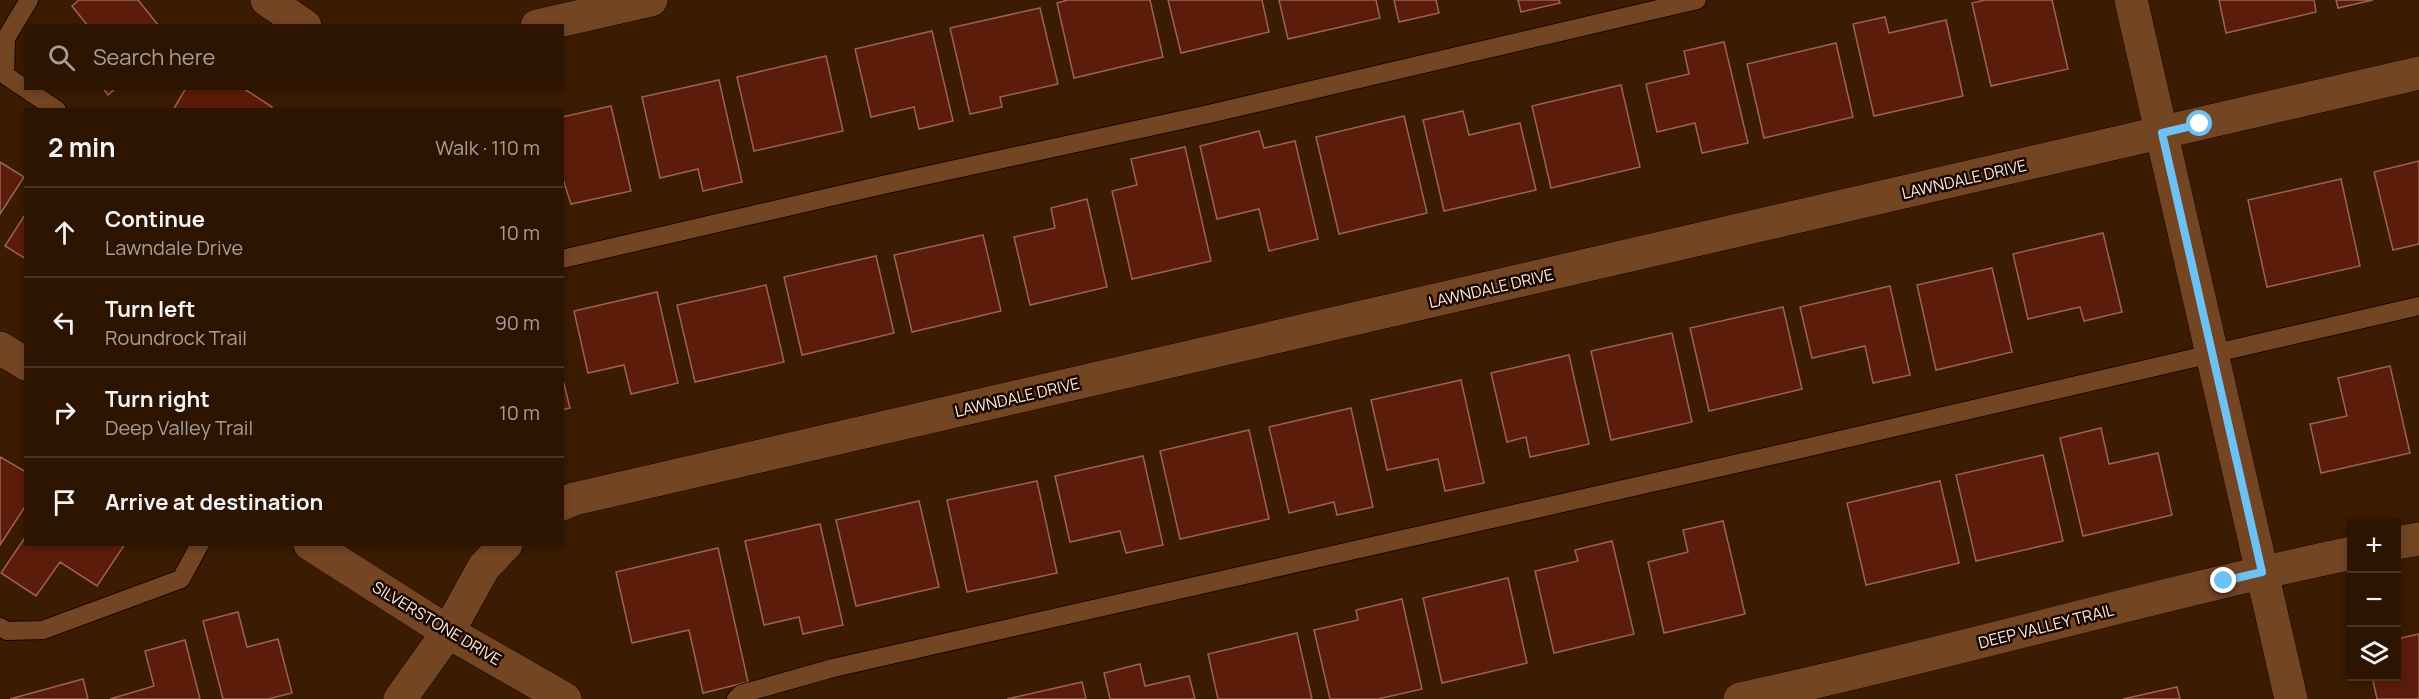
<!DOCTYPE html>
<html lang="en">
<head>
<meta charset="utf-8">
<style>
	:root { --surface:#2c1401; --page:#341d0b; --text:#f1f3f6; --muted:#a69e99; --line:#483323 }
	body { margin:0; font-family:Manrope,sans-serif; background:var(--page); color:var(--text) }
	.controls { position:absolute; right:18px; bottom:18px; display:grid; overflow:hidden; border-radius:0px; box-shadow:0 3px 9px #0003 }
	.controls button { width:54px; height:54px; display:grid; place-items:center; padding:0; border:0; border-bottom:2px solid var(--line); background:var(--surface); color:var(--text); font:30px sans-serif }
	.stop { position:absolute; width:18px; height:18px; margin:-14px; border:4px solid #6ec2f3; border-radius:50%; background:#fff }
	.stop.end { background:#6ec2f3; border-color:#fff; box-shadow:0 2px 6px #0008 }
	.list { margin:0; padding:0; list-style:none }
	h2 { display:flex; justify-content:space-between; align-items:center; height:78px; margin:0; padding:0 24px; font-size:26px }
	h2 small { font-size:20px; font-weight:400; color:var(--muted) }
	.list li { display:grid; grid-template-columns:39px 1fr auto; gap:18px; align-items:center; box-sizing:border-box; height:90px; padding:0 24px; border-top:2px solid var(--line) }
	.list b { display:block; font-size:22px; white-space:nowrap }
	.list p { margin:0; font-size:20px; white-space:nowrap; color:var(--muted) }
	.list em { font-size:20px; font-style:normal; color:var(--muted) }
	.icon { flex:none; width:33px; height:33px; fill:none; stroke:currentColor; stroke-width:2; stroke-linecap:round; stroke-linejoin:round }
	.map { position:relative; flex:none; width:2419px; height:699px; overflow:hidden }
	.search { position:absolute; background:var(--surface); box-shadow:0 3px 9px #0003; left:24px; top:24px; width:540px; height:66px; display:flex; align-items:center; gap:15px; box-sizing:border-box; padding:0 21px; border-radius:0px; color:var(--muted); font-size:22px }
	.panel { position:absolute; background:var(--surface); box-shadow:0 3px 9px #0003; left:24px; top:108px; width:540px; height:438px; border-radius:0px }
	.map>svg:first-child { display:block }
	.building { fill:#5c1c0a; stroke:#9c6253; stroke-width:1.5 }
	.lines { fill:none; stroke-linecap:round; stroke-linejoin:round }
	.service-casing { stroke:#1c0700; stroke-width:20 }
	.minor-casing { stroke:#1c0700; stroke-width:34 }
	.tertiary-casing { stroke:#1c0700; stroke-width:34 }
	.service { stroke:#734523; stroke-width:18 }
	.minor { stroke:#734523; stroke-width:33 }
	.tertiary { stroke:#734523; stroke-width:33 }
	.route { stroke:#6ec2f3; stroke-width:8 }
	.labels { text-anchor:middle; stroke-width:5; stroke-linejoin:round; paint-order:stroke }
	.street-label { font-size:16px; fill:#fcece0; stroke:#1a0800 }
</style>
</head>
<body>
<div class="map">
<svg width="2419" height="699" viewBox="0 0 2419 699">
	<rect width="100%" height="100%" fill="#3b1b01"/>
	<path class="building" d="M 79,0 L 138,0 L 159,26 L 88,26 L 72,6 Z
		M 1068,0 L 1150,0 L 1163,57 L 1074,78 L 1057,3 Z
		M 1168,0 L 1262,0 L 1269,32 L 1181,53 Z
		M 1279,0 L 1376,0 L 1380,18 L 1288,39 Z
		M 1394,0 L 1436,0 L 1439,13 L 1399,22 Z
		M 1518,0 L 1559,0 L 1560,3 L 1521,12 Z
		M 1985,0 L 2052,0 L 2068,69 L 1991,86 L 1972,3 Z
		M 2219,0 L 2314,0 L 2316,12 L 2226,33 Z
		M 2336,0 L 2373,0 L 2338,8 Z
		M 1040,8 L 1058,84 L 1000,97 L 1002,107 L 970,114 L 950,28 Z
		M 1885,17 L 1889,33 L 1946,20 L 1963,96 L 1874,116 L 1853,24 Z
		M 932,31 L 953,121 L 919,129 L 914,107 L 871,117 L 855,49 Z
		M 1724,42 L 1748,143 L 1702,153 L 1695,123 L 1657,132 L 1646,84 L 1689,74 L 1684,51 Z
		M 1836,43 L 1853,117 L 1764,138 L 1747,64 Z
		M 826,56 L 843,131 L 754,151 L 737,77 Z
		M 719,80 L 742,182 L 703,191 L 698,169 L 660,178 L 642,97 Z
		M 1621,85 L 1640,167 L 1551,188 L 1532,106 Z
		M 103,88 L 116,88 L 108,95 Z
		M 186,88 L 243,88 L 272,107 L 270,110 L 173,110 Z
		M 611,106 L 631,191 L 571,204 L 562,176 L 562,117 Z
		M 1463,111 L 1469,135 L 1520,123 L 1536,190 L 1444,211 L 1423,120 Z
		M 1404,116 L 1427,213 L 1339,234 L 1316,137 Z
		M 1259,131 L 1264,148 L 1295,141 L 1318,239 L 1269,251 L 1259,209 L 1217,219 L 1200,146 Z
		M 1185,147 L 1211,261 L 1132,279 L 1112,191 L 1137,185 L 1131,159 Z
		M 2419,161 L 2419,244 L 2393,250 L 2374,172 Z
		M 0,162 L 24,177 L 0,214 Z
		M 2341,179 L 2360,266 L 2267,287 L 2248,200 Z
		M 1087,199 L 1107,287 L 1030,305 L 1014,237 L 1055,228 L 1051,208 Z
		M 26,213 L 26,259 L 5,246 Z
		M 2103,233 L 2122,312 L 2084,321 L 2080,307 L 2028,319 L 2013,254 Z
		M 983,235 L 1001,311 L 912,332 L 894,255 Z
		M 876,256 L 894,333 L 802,355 L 784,277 Z
		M 1992,268 L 2012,352 L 1936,370 L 1917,285 Z
		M 766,285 L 784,362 L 695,382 L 677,305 Z
		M 1890,286 L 1910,375 L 1873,383 L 1865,346 L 1812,358 L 1800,307 Z
		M 657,292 L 678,383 L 631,394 L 624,365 L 588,373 L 574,311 Z
		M 1783,307 L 1802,389 L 1709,411 L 1690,328 Z
		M 1672,333 L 1692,422 L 1611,440 L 1591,351 Z
		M 1569,355 L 1589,444 L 1530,457 L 1526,437 L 1507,442 L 1491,373 Z
		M 2390,366 L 2410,453 L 2321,473 L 2310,424 L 2347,416 L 2338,378 Z
		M 562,376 L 570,408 L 562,410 Z
		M 1461,380 L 1484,483 L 1445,491 L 1438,459 L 1387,470 L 1371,400 Z
		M 1351,408 L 1373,507 L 1337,515 L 1334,502 L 1289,513 L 1269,427 Z
		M 2101,428 L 2109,464 L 2158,453 L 2172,515 L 2083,536 L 2060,438 Z
		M 1249,430 L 1269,519 L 1180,539 L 1160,451 Z
		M 2043,455 L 2063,541 L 1976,561 L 1956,475 Z
		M 1143,456 L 1163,545 L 1126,553 L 1120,531 L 1070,542 L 1055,476 Z
		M 0,457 L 26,472 L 26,505 L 0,545 Z
		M 1037,481 L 1057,573 L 967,592 L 947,500 Z
		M 1940,481 L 1959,563 L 1866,585 L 1847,503 Z
		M 919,501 L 939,587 L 856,606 L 836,520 Z
		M 1723,521 L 1745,614 L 1664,633 L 1648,562 L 1688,552 L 1683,530 Z
		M 820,524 L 843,625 L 803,634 L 799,617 L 764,625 L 745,541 Z
		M 26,536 L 26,544 L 125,544 L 97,586 L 60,562 L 36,596 L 1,573 Z
		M 1612,541 L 1634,634 L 1554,653 L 1535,571 L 1578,561 L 1575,550 Z
		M 718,548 L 748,682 L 703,693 L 689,630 L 632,643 L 616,572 Z
		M 1508,578 L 1527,663 L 1442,683 L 1423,598 Z
		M 1402,599 L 1422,689 L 1378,699 L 1330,699 L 1314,630 L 1358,620 L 1356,610 Z
		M 238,612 L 247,647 L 278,639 L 292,693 L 268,699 L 223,699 L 203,621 Z
		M 1297,633 L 1312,699 L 1218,699 L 1208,654 Z
		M 2419,634 L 2419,699 L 2377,699 L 2372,676 L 2396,676 L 2396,639 Z
		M 185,640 L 200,699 L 110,699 L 154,686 L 145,651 Z
		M 1140,664 L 1145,686 L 1189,676 L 1195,699 L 1110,699 L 1104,673 Z
		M 83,679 L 88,699 L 10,699 Z
		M 1082,682 L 1086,699 L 1007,699 Z
		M 2177,687 L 2180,699 L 2123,699 Z"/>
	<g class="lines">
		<defs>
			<path id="service" d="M 29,0 L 6,38 L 5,75 L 57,110
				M 562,259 L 878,186 L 1209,114 L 1697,0
				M 0,627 L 7,631 L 43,630 L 181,579 L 200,544
				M 736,699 L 741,694 L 833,668 L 1801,449 L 2419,306"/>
			<path id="minor" d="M 267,0 L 305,26
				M 537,26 L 651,0
				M 562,504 L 574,499 L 2419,73
				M 2396,543 L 2419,539
				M 400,699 L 448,632 L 484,567 L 506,544
				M 1740,699 C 1945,655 2146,596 2352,553"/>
			<path id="tertiary" d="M 2131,0 L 2291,699
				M 0,348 L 26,364
				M 310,544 L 448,632 L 565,699"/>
		</defs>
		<use href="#service" class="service-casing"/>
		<use href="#minor" class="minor-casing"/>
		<use href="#tertiary" class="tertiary-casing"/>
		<use href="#service" class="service"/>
		<use href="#minor" class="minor"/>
		<use href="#tertiary" class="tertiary"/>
	</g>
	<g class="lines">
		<path class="route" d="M 2200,124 L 2162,133 L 2262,572 L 2224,581"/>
	</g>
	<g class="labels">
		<g class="street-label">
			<text transform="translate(1964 179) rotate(-13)" y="6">LAWNDALE DRIVE</text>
			<text transform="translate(1491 288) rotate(-13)" y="6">LAWNDALE DRIVE</text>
			<text transform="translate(1017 397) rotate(-13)" y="6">LAWNDALE DRIVE</text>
			<text transform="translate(437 623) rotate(31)" y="6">SILVERSTONE DRIVE</text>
			<text transform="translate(2046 626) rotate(-14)" y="6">DEEP VALLEY TRAIL</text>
		</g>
	</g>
</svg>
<div class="controls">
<button>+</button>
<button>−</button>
<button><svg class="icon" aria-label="layers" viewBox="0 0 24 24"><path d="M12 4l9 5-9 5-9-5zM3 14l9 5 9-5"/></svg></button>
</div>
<div class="stop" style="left:2200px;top:124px"></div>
<div class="stop end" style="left:2224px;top:581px"></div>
<div class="search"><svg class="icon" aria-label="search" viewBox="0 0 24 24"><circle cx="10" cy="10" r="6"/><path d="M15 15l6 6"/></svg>Search here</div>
<section class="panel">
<h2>2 min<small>Walk · 110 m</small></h2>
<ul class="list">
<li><svg class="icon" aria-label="ahead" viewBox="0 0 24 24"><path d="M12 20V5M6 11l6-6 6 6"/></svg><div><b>Continue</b><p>Lawndale Drive</p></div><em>10 m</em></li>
<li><svg class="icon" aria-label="left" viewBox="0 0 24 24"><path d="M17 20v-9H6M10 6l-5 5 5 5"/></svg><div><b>Turn left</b><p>Roundrock Trail</p></div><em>90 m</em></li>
<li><svg class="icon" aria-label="right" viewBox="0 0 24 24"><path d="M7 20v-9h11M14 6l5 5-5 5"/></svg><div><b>Turn right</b><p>Deep Valley Trail</p></div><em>10 m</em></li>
<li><svg class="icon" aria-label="arrive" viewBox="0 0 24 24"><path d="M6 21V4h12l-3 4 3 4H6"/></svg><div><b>Arrive at destination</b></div></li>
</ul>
</section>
</div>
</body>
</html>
